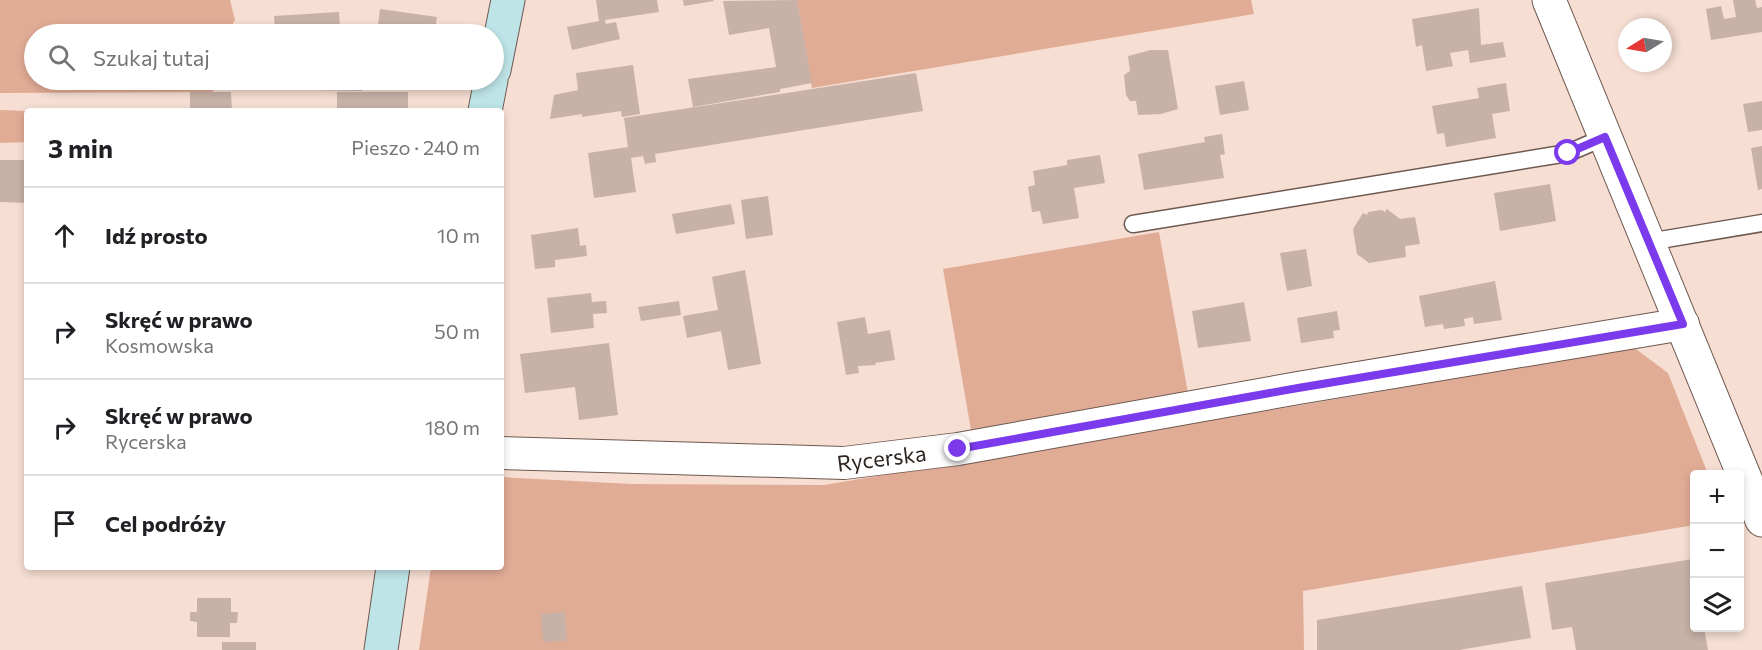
<!DOCTYPE html>
<html lang="pl">
<head>
<meta charset="utf-8">
<style>
	:root { --surface:#fff; --page:#f6f6f6; --text:#202124; --muted:#757577; --line:#e0e0e0 }
	body { margin:0; font-family:Commissioner,sans-serif; background:var(--page); color:var(--text) }
	.controls { position:absolute; right:18px; bottom:18px; display:grid; overflow:hidden; border-radius:6px; box-shadow:0 3px 9px #0003 }
	.controls button { width:54px; height:54px; display:grid; place-items:center; padding:0; border:0; border-bottom:2px solid var(--line); background:var(--surface); color:var(--text); font:30px sans-serif }
	.compass { position:absolute; left:1618px; top:18px; width:54px; height:54px; border-radius:50%; background:var(--surface); box-shadow:0 3px 9px #0003; rotate:259deg }
	.stop { position:absolute; width:18px; height:18px; margin:-14px; border:4px solid #7c3aed; border-radius:50%; background:#fff }
	.stop.end { background:#7c3aed; border-color:#fff; box-shadow:0 2px 6px #0008 }
	.list { margin:0; padding:0; list-style:none }
	h2 { display:flex; justify-content:space-between; align-items:center; height:78px; margin:0; padding:0 24px; font-size:26px }
	h2 small { font-size:20px; font-weight:400; color:var(--muted) }
	.list li { display:grid; grid-template-columns:39px 1fr auto; gap:18px; align-items:center; box-sizing:border-box; height:96px; padding:0 24px; border-top:2px solid var(--line) }
	.list b { display:block; font-size:22px; white-space:nowrap }
	.list p { margin:0; font-size:20px; white-space:nowrap; color:var(--muted) }
	.list em { font-size:20px; font-style:normal; color:var(--muted) }
	.icon { flex:none; width:33px; height:33px; fill:none; stroke:currentColor; stroke-width:2; stroke-linecap:round; stroke-linejoin:round }
	.map { position:relative; flex:none; width:1762px; height:650px; overflow:hidden }
	.search { position:absolute; background:var(--surface); box-shadow:0 3px 9px #0003; left:24px; top:24px; width:480px; height:66px; display:flex; align-items:center; gap:15px; box-sizing:border-box; padding:0 21px; border-radius:33px; color:var(--muted); font-size:22px }
	.panel { position:absolute; background:var(--surface); box-shadow:0 3px 9px #0003; left:24px; top:108px; width:480px; height:462px; border-radius:6px }
	.map>svg:first-child { display:block }
	.green { fill:#e1ac96 }
	.building { fill:#c8b1a7 }
	.lines { fill:none; stroke-linecap:round; stroke-linejoin:round }
	.service-casing { stroke:#6e5950; stroke-width:19 }
	.minor-casing { stroke:#6e5950; stroke-width:34 }
	.tertiary-casing { stroke:#6e5950; stroke-width:35 }
	.secondary-casing { stroke:#6e5950; stroke-width:35 }
	.service { stroke:#fff; stroke-width:16 }
	.minor { stroke:#fff; stroke-width:32 }
	.tertiary { stroke:#fff; stroke-width:33 }
	.secondary { stroke:#bee4e7; stroke-width:33 }
	.route { stroke:#7c3aed; stroke-width:8 }
	.labels { text-anchor:middle; stroke-width:4.5; stroke-linejoin:round; paint-order:stroke }
	.street-label { font-size:22px; fill:#2e2521; stroke:#fff }
</style>
</head>
<body>
<div class="map">
<svg width="1762" height="650" viewBox="0 0 1762 650">
	<rect width="100%" height="100%" fill="#f6ded3"/>
	<path class="green" d="M 0,0 L 230,0 L 235,20 L 227,34 L 34,34 L 34,80 L 212,80 L 213,92 L 0,93 Z
		M 797,0 L 1251,0 L 1254,14 L 812,88 Z
		M 0,110 L 27,111 L 27,142 L 0,143 Z
		M 1159,232 L 1188,393 L 971,430 L 943,269 Z
		M 1632,346 L 1668,373 L 1708,474 L 1694,474 L 1694,525 L 1303,591 L 1304,650 L 419,650 L 431,567 L 501,567 L 501,477 L 631,484 L 824,485 L 1361,395 Z"/>
	<path class="building" d="M 596,0 L 657,0 L 659,12 L 605,20 L 606,24 L 616,22 L 620,39 L 572,50 L 567,27 L 599,21 Z
		M 683,0 L 713,0 L 714,1 L 684,6 Z
		M 797,0 L 812,83 L 780,89 L 780,92 L 693,107 L 688,79 L 776,67 L 769,28 L 729,35 L 723,1 Z
		M 1733,0 L 1755,0 L 1757,8 L 1762,7 L 1762,32 L 1711,40 L 1706,9 L 1721,6 L 1724,19 L 1736,17 Z
		M 1479,8 L 1481,45 L 1503,42 L 1506,57 L 1470,63 L 1468,50 L 1450,53 L 1453,66 L 1426,71 L 1422,45 L 1416,47 L 1412,19 Z
		M 380,9 L 437,17 L 435,30 L 430,30 L 429,34 L 368,34 L 369,24 L 378,25 Z
		M 339,12 L 340,27 L 275,32 L 274,16 Z
		M 1151,50 L 1168,50 L 1178,109 L 1161,114 L 1138,115 L 1136,101 L 1130,101 L 1126,95 L 1124,75 L 1130,71 L 1128,56 Z
		M 633,65 L 640,114 L 622,117 L 621,111 L 582,117 L 582,114 L 550,119 L 554,95 L 578,90 L 576,73 Z
		M 916,73 L 923,111 L 655,154 L 656,162 L 645,164 L 643,156 L 631,158 L 636,192 L 594,198 L 588,153 L 628,147 L 624,118 Z
		M 313,80 L 362,80 L 362,91 L 313,90 Z
		M 1244,81 L 1249,110 L 1220,115 L 1215,86 Z
		M 1506,83 L 1510,111 L 1492,114 L 1496,138 L 1446,147 L 1444,133 L 1437,134 L 1432,106 L 1479,98 L 1477,88 Z
		M 190,92 L 231,92 L 232,111 L 190,111 Z
		M 337,92 L 408,92 L 408,111 L 337,111 Z
		M 1762,101 L 1762,130 L 1748,132 L 1743,104 Z
		M 1222,134 L 1225,154 L 1220,155 L 1224,178 L 1144,190 L 1138,154 L 1205,142 L 1204,137 Z
		M 1762,146 L 1762,189 L 1758,190 L 1751,148 Z
		M 1100,155 L 1105,183 L 1074,188 L 1079,218 L 1043,224 L 1040,211 L 1032,212 L 1028,187 L 1035,185 L 1033,171 L 1067,165 L 1067,160 Z
		M 0,160 L 27,160 L 27,203 L 0,202 Z
		M 1550,184 L 1556,221 L 1500,231 L 1494,193 Z
		M 768,196 L 773,235 L 746,239 L 741,200 Z
		M 731,204 L 735,224 L 676,234 L 672,214 Z
		M 1387,209 L 1400,219 L 1415,217 L 1420,244 L 1405,246 L 1406,257 L 1369,263 L 1357,254 L 1353,229 L 1363,213 L 1367,215 L 1368,212 L 1382,210 L 1385,212 Z
		M 578,228 L 580,246 L 586,245 L 587,256 L 555,260 L 555,267 L 535,269 L 531,235 Z
		M 1306,249 L 1312,286 L 1287,291 L 1280,253 Z
		M 745,270 L 761,364 L 728,370 L 721,331 L 687,338 L 683,316 L 718,310 L 712,277 Z
		M 1495,281 L 1502,320 L 1474,324 L 1473,317 L 1464,319 L 1465,326 L 1444,329 L 1443,324 L 1425,327 L 1419,296 Z
		M 591,293 L 592,302 L 606,301 L 607,313 L 593,314 L 594,328 L 551,333 L 547,298 Z
		M 679,301 L 681,315 L 641,321 L 638,307 Z
		M 1244,302 L 1251,341 L 1198,348 L 1192,311 Z
		M 1337,311 L 1340,330 L 1333,331 L 1334,338 L 1301,343 L 1297,318 Z
		M 865,317 L 868,334 L 890,330 L 895,360 L 875,363 L 876,365 L 858,366 L 859,373 L 846,375 L 837,322 Z
		M 609,343 L 618,415 L 579,420 L 575,387 L 525,393 L 520,354 Z
		M 1693,559 L 1694,628 L 1704,628 L 1708,650 L 1576,650 L 1572,627 L 1552,630 L 1545,583 Z
		M 1522,586 L 1531,638 L 1459,650 L 1317,650 L 1317,620 Z
		M 197,598 L 231,598 L 231,612 L 238,612 L 237,623 L 230,623 L 230,637 L 197,637 L 197,622 L 190,621 L 190,612 L 197,612 Z
		M 565,612 L 567,641 L 543,642 L 541,614 Z
		M 222,642 L 256,642 L 256,650 L 222,650 Z"/>
	<g class="lines">
		<defs>
			<path id="service" d="M 1133,224 L 1568,153 L 1605,137
				M 1648,242 L 1762,223"/>
			<g id="minor">
				<path id="s1" d="M 501,453 L 844,463 L 958,449 L 1298,388 L 1683,324"/>
			</g>
			<path id="tertiary" d="M 1549,0 L 1762,520"/>
			<path id="secondary" d="M 494,70 L 508,0
				M 485,111 L 491,80
				M 381,650 L 393,567"/>
		</defs>
		<use href="#service" class="service-casing"/>
		<use href="#minor" class="minor-casing"/>
		<use href="#tertiary" class="tertiary-casing"/>
		<use href="#secondary" class="secondary-casing"/>
		<use href="#service" class="service"/>
		<use href="#minor" class="minor"/>
		<use href="#tertiary" class="tertiary"/>
		<use href="#secondary" class="secondary"/>
	</g>
	<g class="lines">
		<path class="route" d="M 958,449 L 1298,388 L 1683,324 L 1605,137 L 1568,153"/>
	</g>
	<g class="labels">
		<g class="street-label">
			<text dy="8" stroke="none"><textPath href="#s1" startOffset="381">Rycerska</textPath></text>
		</g>
	</g>
</svg>
<div class="controls">
<button>+</button>
<button>−</button>
<button><svg class="icon" aria-label="layers" viewBox="0 0 24 24"><path d="M12 4l9 5-9 5-9-5zM3 14l9 5 9-5"/></svg></button>
</div>
<svg class="compass" viewBox="-18 -18 36 36"><path d="M0-13l5 13h-10z" fill="#e53935"/><path d="M0 13l5-13h-10z" fill="#757577"/></svg>
<div class="stop" style="left:1568px;top:153px"></div>
<div class="stop end" style="left:958px;top:449px"></div>
<div class="search"><svg class="icon" aria-label="search" viewBox="0 0 24 24"><circle cx="10" cy="10" r="6"/><path d="M15 15l6 6"/></svg>Szukaj tutaj</div>
<section class="panel">
<h2>3 min<small>Pieszo · 240 m</small></h2>
<ul class="list">
<li><svg class="icon" aria-label="ahead" viewBox="0 0 24 24"><path d="M12 20V5M6 11l6-6 6 6"/></svg><div><b>Idź prosto</b></div><em>10 m</em></li>
<li><svg class="icon" aria-label="right" viewBox="0 0 24 24"><path d="M7 20v-9h11M14 6l5 5-5 5"/></svg><div><b>Skręć w prawo</b><p>Kosmowska</p></div><em>50 m</em></li>
<li><svg class="icon" aria-label="right" viewBox="0 0 24 24"><path d="M7 20v-9h11M14 6l5 5-5 5"/></svg><div><b>Skręć w prawo</b><p>Rycerska</p></div><em>180 m</em></li>
<li><svg class="icon" aria-label="arrive" viewBox="0 0 24 24"><path d="M6 21V4h12l-3 4 3 4H6"/></svg><div><b>Cel podróży</b></div></li>
</ul>
</section>
</div>
</body>
</html>
